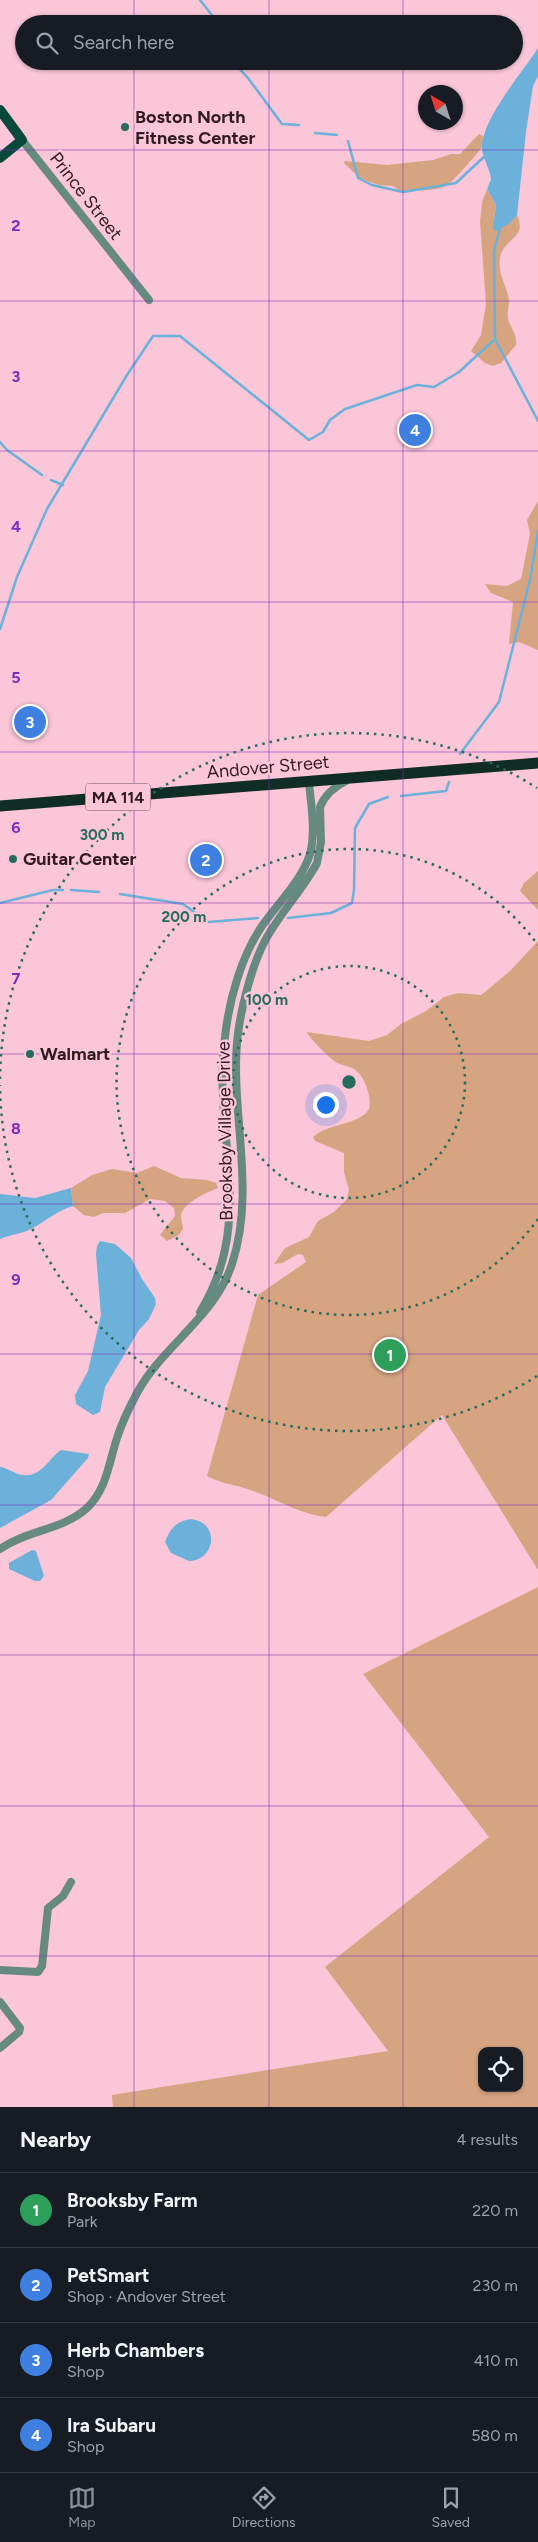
<!DOCTYPE html>
<html lang="en">
<head>
<meta charset="utf-8">
<style>
	:root { --surface:#171b24; --page:#20242c; --text:#f1f3f6; --muted:#9ea1a6; --line:#363941; --accent:#8c9099 }
	body { margin:0; font-family:Figtree,sans-serif; background:var(--page); color:var(--text) }
	.controls { position:absolute; right:15px; bottom:15px; display:grid; overflow:hidden; border-radius:10px; box-shadow:0 1px 4px #0004 }
	.controls button { width:45px; height:45px; display:grid; place-items:center; padding:0; border:0; border-bottom:1px solid var(--line); background:var(--surface); color:var(--text); font:25px sans-serif }
	.compass { position:absolute; left:418px; top:85px; width:45px; height:45px; border-radius:50%; background:var(--surface); box-shadow:0 1px 4px #0004; rotate:321deg }
	.you { position:absolute; left:325px; top:1104px; width:18px; height:18px; margin:-12px; border:4px solid #fff; border-radius:50%; background:#1a73e8; box-shadow:0 0 0 8px #1a73e833 }
	.badge { display:grid; place-items:center; width:32px; height:32px; border-radius:50%; background:var(--accent); color:#fff; font-size:16px; font-weight:700 }
	.pin { position:absolute; translate:-50% -50%; border:2px solid #fff; box-shadow:0 1px 5px #0006 }
	.list { margin:0; padding:0; list-style:none }
	h2 { display:flex; justify-content:space-between; align-items:center; height:65px; margin:0; padding:0 20px; font-size:21px }
	h2 small { font-size:16px; font-weight:400; color:var(--muted) }
	.list li { display:grid; grid-template-columns:32px 1fr auto; gap:15px; align-items:center; box-sizing:border-box; height:75px; padding:0 20px; border-top:1px solid var(--line) }
	.list b { display:block; font-size:19px; white-space:nowrap }
	.list p { margin:0; font-size:16px; white-space:nowrap; color:var(--muted) }
	.list em { font-size:16px; font-style:normal; color:var(--muted) }
	.icon { flex:none; width:28px; height:28px; fill:none; stroke:currentColor; stroke-width:2; stroke-linecap:round; stroke-linejoin:round }
	.map { position:relative; flex:none; width:538px; height:2107px; overflow:hidden }
	.search { position:absolute; background:var(--surface); box-shadow:0 1px 4px #0004; left:15px; right:15px; top:15px; height:55px; display:flex; align-items:center; gap:12px; box-sizing:border-box; padding:0 18px; border-radius:28px; color:var(--muted); font-size:19px }
	.sheet { height:365px; background:var(--surface) }
	nav { display:flex; justify-content:space-around; align-items:center; box-sizing:border-box; height:70px; border-top:1px solid var(--line); background:var(--surface); font-size:14px; color:var(--muted) }
	nav a { display:grid; justify-items:center; gap:2px }
	nav .on { color:var(--accent) }
	.map>svg:first-child { display:block }
	.green { fill:#d6a481; fill-rule:evenodd }
	.water { fill:#6bb1da }
	.lines { fill:none; stroke-linecap:round; stroke-linejoin:round }
	.stream { stroke:#6bb1da; stroke-width:2.5 }
	.minor { stroke:#678a80; stroke-width:8 }
	.major { stroke:#09483c; stroke-width:10 }
	.highway { stroke:#0f2c25; stroke-width:11 }
	.grid { fill:none; stroke:#7b2cbf; stroke-width:1; stroke-opacity:0.55 }
	.ring { fill:none; stroke:#276b5c; stroke-width:2.5; stroke-dasharray:2.5 5 }
	.poi-dot { fill:#276b5c; stroke:#fac6d8; stroke-width:2 }
	.labels { text-anchor:middle; stroke-width:4.5; stroke-linejoin:round; paint-order:stroke }
	.shield { fill:#fac6d8; stroke:#6d4e59; stroke-width:1 }
	.shield-label { font-size:16px; font-weight:bold; fill:#311a23 }
	.poi-label { font-size:18px; font-weight:bold; fill:#311a23; stroke:#fac6d8; text-anchor:start }
	.street-label { font-size:18px; fill:#311a23; stroke:#fac6d8 }
	.grid-label { font-size:16px; text-anchor:middle; font-weight:bold; fill:#7b2cbf; stroke:#fac6d8; stroke-width:4.5; stroke-linejoin:round; paint-order:stroke }
	.centre { fill:#276b5c; stroke:#fac6d8; stroke-width:2.5 }
	.ring-label { font-size:15px; text-anchor:middle; font-weight:bold; fill:#276b5c; stroke:#fac6d8; stroke-width:4.5; stroke-linejoin:round; paint-order:stroke }
</style>
</head>
<body>
<div class="map">
<svg width="538" height="2107" viewBox="0 0 538 2107">
	<rect width="100%" height="100%" fill="#fac6d8"/>
	<path class="green" d="M 479,134 L 483,136 C 483,139 483,144 482,147 C 480,151 452,182 448,185 C 435,192 417,189 403,193 L 393,186 L 379,185 L 361,179 L 344,163 L 345,161 L 387,165 L 433,160 L 451,154 L 460,154 Z
		M 487,189 L 496,205 L 494,219 L 509,224 L 517,215 C 528,239 503,238 500,258 C 497,273 507,285 509,300 C 509,306 507,312 508,319 C 511,329 517,333 516,345 L 501,363 L 493,366 L 485,363 L 471,351 L 481,335 L 486,304 L 480,221 L 482,202 Z
		M 538,501 L 538,650 L 519,642 L 509,644 L 513,602 L 491,593 L 485,584 L 507,586 L 521,579 L 530,534 L 527,520 Z
		M 538,871 L 538,910 L 520,891 L 524,883 Z
		M 538,941 L 538,1570 L 442,1415 L 326,1517 C 297,1514 272,1496 244,1488 C 231,1484 220,1483 207,1476 L 258,1295 L 306,1262 L 303,1255 L 298,1254 L 282,1263 L 274,1264 L 285,1248 L 309,1237 L 318,1221 L 334,1212 L 347,1199 L 349,1190 L 344,1172 L 344,1153 L 315,1141 L 313,1137 C 328,1123 360,1125 369,1109 C 372,1096 364,1073 352,1068 C 345,1065 339,1065 333,1060 C 327,1055 310,1039 307,1032 L 369,1041 L 387,1035 L 401,1024 L 426,1011 L 444,997 L 458,993 L 481,995 L 485,992 L 510,971 Z
		M 154,1166 L 181,1178 L 207,1180 L 216,1183 L 218,1188 C 208,1192 180,1204 181,1217 C 181,1221 183,1224 183,1229 L 179,1235 L 167,1241 L 160,1235 L 175,1216 L 174,1208 L 165,1201 L 150,1199 L 125,1213 L 103,1213 L 94,1217 L 84,1215 L 73,1206 L 71,1188 L 92,1175 L 112,1169 L 137,1173 Z
		M 538,1587 L 538,2107 L 113,2107 L 112,2095 L 388,2051 L 325,1967 L 489,1837 L 363,1674 ZM 482,2051 L 519,2051 L 519,2088 L 482,2088 Z"/>
	<path class="water" d="M 538,48 L 538,76 L 533,86 L 526,132 L 517,215 L 509,224 L 496,231 L 493,229 L 496,205 L 487,189 L 491,179 C 490,168 481,156 482,146 C 484,116 522,73 538,48 Z
		M 71,1188 L 73,1206 C 55,1211 43,1224 27,1231 C 18,1234 9,1235 0,1239 L 0,1194 L 35,1198 Z
		M 100,1241 L 115,1244 L 131,1258 L 142,1279 L 155,1298 L 156,1304 L 149,1319 L 139,1330 L 105,1387 L 100,1412 L 93,1415 L 76,1404 L 75,1395 L 88,1371 L 101,1315 L 96,1254 L 97,1246 Z
		M 61,1450 L 89,1454 L 88,1458 L 51,1500 L 0,1528 L 0,1467 C 8,1468 15,1474 22,1475 C 41,1478 49,1458 61,1450 Z
		M 191,1519 C 220,1522 216,1560 189,1561 L 171,1553 L 165,1542 C 170,1529 176,1521 191,1519 Z
		M 32,1550 L 36,1551 L 44,1576 L 40,1581 L 35,1581 L 9,1569 L 9,1563 Z"/>
	<g class="lines">
		<path class="stream" d="M 200,0 L 219,24
			M 232,61 L 248,78 L 282,124 L 299,125
			M 315,133 L 337,135
			M 348,141 L 358,178 L 372,185 L 403,192 L 456,183 L 486,155
			M 500,228 L 494,251 L 495,339 L 538,421
			M 0,442 L 7,450 L 42,475
			M 51,480 L 63,485
			M 0,629 L 17,577 L 47,509 L 127,375 L 153,336 L 180,336 L 309,440 L 323,432 L 330,420 L 345,409 L 417,385 L 434,387 L 459,372 L 495,339
			M 460,754 L 499,702 L 530,580 L 538,531
			M 401,796 L 446,791 L 449,782
			M 71,890 L 99,892
			M 120,894 L 183,904 L 208,922 L 258,918
			M 0,903 L 53,890 L 63,890
			M 288,918 L 331,913 L 352,903 L 354,890 L 355,828 L 369,804 L 388,797"/>
		<path class="minor" d="M 22,140 L 149,300
			M 200,1312 C 257,1220 212,1134 225,1037 C 229,1000 241,957 262,926 C 278,903 302,880 310,854 C 316,831 311,805 309,782
			M 0,1549 C 27,1530 63,1530 87,1508 C 107,1489 109,1462 117,1438 C 122,1422 129,1408 137,1393 C 163,1345 215,1317 232,1264 C 256,1191 231,1116 237,1042 C 240,1011 252,963 267,937 C 282,911 303,889 317,863 L 321,842 L 320,807 C 325,794 334,787 346,781
			M 0,1970 L 38,1972 L 42,1966 L 48,1908 L 63,1896 L 71,1882
			M 0,2002 L 20,2028 L 19,2032 L 0,2048"/>
		<path class="major" d="M 0,110 L 22,140 L 0,158"/>
		<path class="highway" d="M 0,806 L 538,763"/>
	</g>
	<path class="grid" d="M 134,0 L 134,24M 269,0 L 269,24M 403,0 L 403,24M 134,61 L 134,2107M 269,61 L 269,2107M 403,61 L 403,2107M 0,150 L 538,150M 0,301 L 538,301M 0,451 L 538,451M 0,602 L 538,602M 0,752 L 538,752M 0,903 L 538,903M 0,1054 L 538,1054M 0,1204 L 538,1204M 0,1354 L 538,1354M 0,1505 L 538,1505M 0,1655 L 538,1655M 0,1806 L 538,1806M 0,1956 L 538,1956"/>
	<g class="ring">
		<circle cx="349" cy="1082" r="116"/>
		<path d="M538 1219A233 233 0 1 1 538 945"/>
		<path d="M537 1376A349 349 0 0 1 0 1085M0 1079A349 349 0 0 1 537 788"/>
	</g>
	<g class="poi-dot">
		<circle cx="125" cy="127" r="5"/>
		<circle cx="13" cy="859" r="5"/>
		<circle cx="30" cy="1054" r="5"/>
	</g>
	<g class="labels">
		<rect class="shield" x="85.5" y="783.5" width="65" height="27" rx="4"/>
		<g class="shield-label">
			<text x="118" y="803">MA 114</text>
		</g>
		<g class="poi-label">
			<text x="135" y="123">Boston North<tspan x="135" dy="21">Fitness Center</tspan></text>
			<text x="23" y="865">Guitar Center</text>
			<text x="40" y="1060">Walmart</text>
		</g>
		<g class="street-label">
			<text transform="translate(86 196) rotate(52)" y="6">Prince Street</text>
			<text transform="translate(268 767) rotate(-5)" y="6">Andover Street</text>
			<text transform="translate(225 1131) rotate(-91)" y="6">Brooksby Village Drive</text>
		</g>
	</g>
	<g class="grid-label">
		<text x="16" y="231">2</text>
		<text x="16" y="382">3</text>
		<text x="16" y="532">4</text>
		<text x="16" y="683">5</text>
		<text x="16" y="833">6</text>
		<text x="16" y="984">7</text>
		<text x="16" y="1134">8</text>
		<text x="16" y="1285">9</text>
	</g>
	<circle cx="349" cy="1082" r="8" class="centre"/>
	<g class="ring-label">
		<text x="102" y="840">300 m</text>
		<text x="184" y="922">200 m</text>
		<text x="267" y="1005">100 m</text>
	</g>
</svg>
<div class="controls">
<button><svg class="icon" aria-label="locate" viewBox="0 0 24 24"><circle cx="12" cy="12" r="6"/><path d="M12 2v4M12 18v4M2 12h4M18 12h4"/></svg></button>
</div>
<svg class="compass" viewBox="-18 -18 36 36"><path d="M0-13l5 13h-10z" fill="#e53935"/><path d="M0 13l5-13h-10z" fill="#9ea1a6"/></svg>
<div class="you"></div>
<div class="pin badge" style="left:390px;top:1355px;background:#2e9e5b">1</div>
<div class="pin badge" style="left:206px;top:860px;background:#3f7fe0">2</div>
<div class="pin badge" style="left:30px;top:722px;background:#3f7fe0">3</div>
<div class="pin badge" style="left:415px;top:430px;background:#3f7fe0">4</div>
<div class="search"><svg class="icon" aria-label="search" viewBox="0 0 24 24"><circle cx="10" cy="10" r="6"/><path d="M15 15l6 6"/></svg>Search here</div>
</div>
<section class="sheet">
<h2>Nearby<small>4 results</small></h2>
<ul class="list">
<li><span class="badge" style="background:#2e9e5b">1</span><div><b>Brooksby Farm</b><p>Park</p></div><em>220 m</em></li>
<li><span class="badge" style="background:#3f7fe0">2</span><div><b>PetSmart</b><p>Shop · Andover Street</p></div><em>230 m</em></li>
<li><span class="badge" style="background:#3f7fe0">3</span><div><b>Herb Chambers</b><p>Shop</p></div><em>410 m</em></li>
<li><span class="badge" style="background:#3f7fe0">4</span><div><b>Ira Subaru</b><p>Shop</p></div><em>580 m</em></li>
</ul>
</section>
<nav>
<a class="on"><svg class="icon" aria-label="map" viewBox="0 0 24 24"><path d="M3 6l6-2 6 2 6-2v14l-6 2-6-2-6 2zM9 4v14M15 6v14"/></svg>Map</a>
<a><svg class="icon" aria-label="directions" viewBox="0 0 24 24"><path d="M12 3l9 9-9 9-9-9zM9 14v-3h6M13 9l2 2-2 2"/></svg>Directions</a>
<a><svg class="icon" aria-label="saved" viewBox="0 0 24 24"><path d="M7 4h10v16l-5-4-5 4z"/></svg>Saved</a>
</nav>
</body>
</html>
